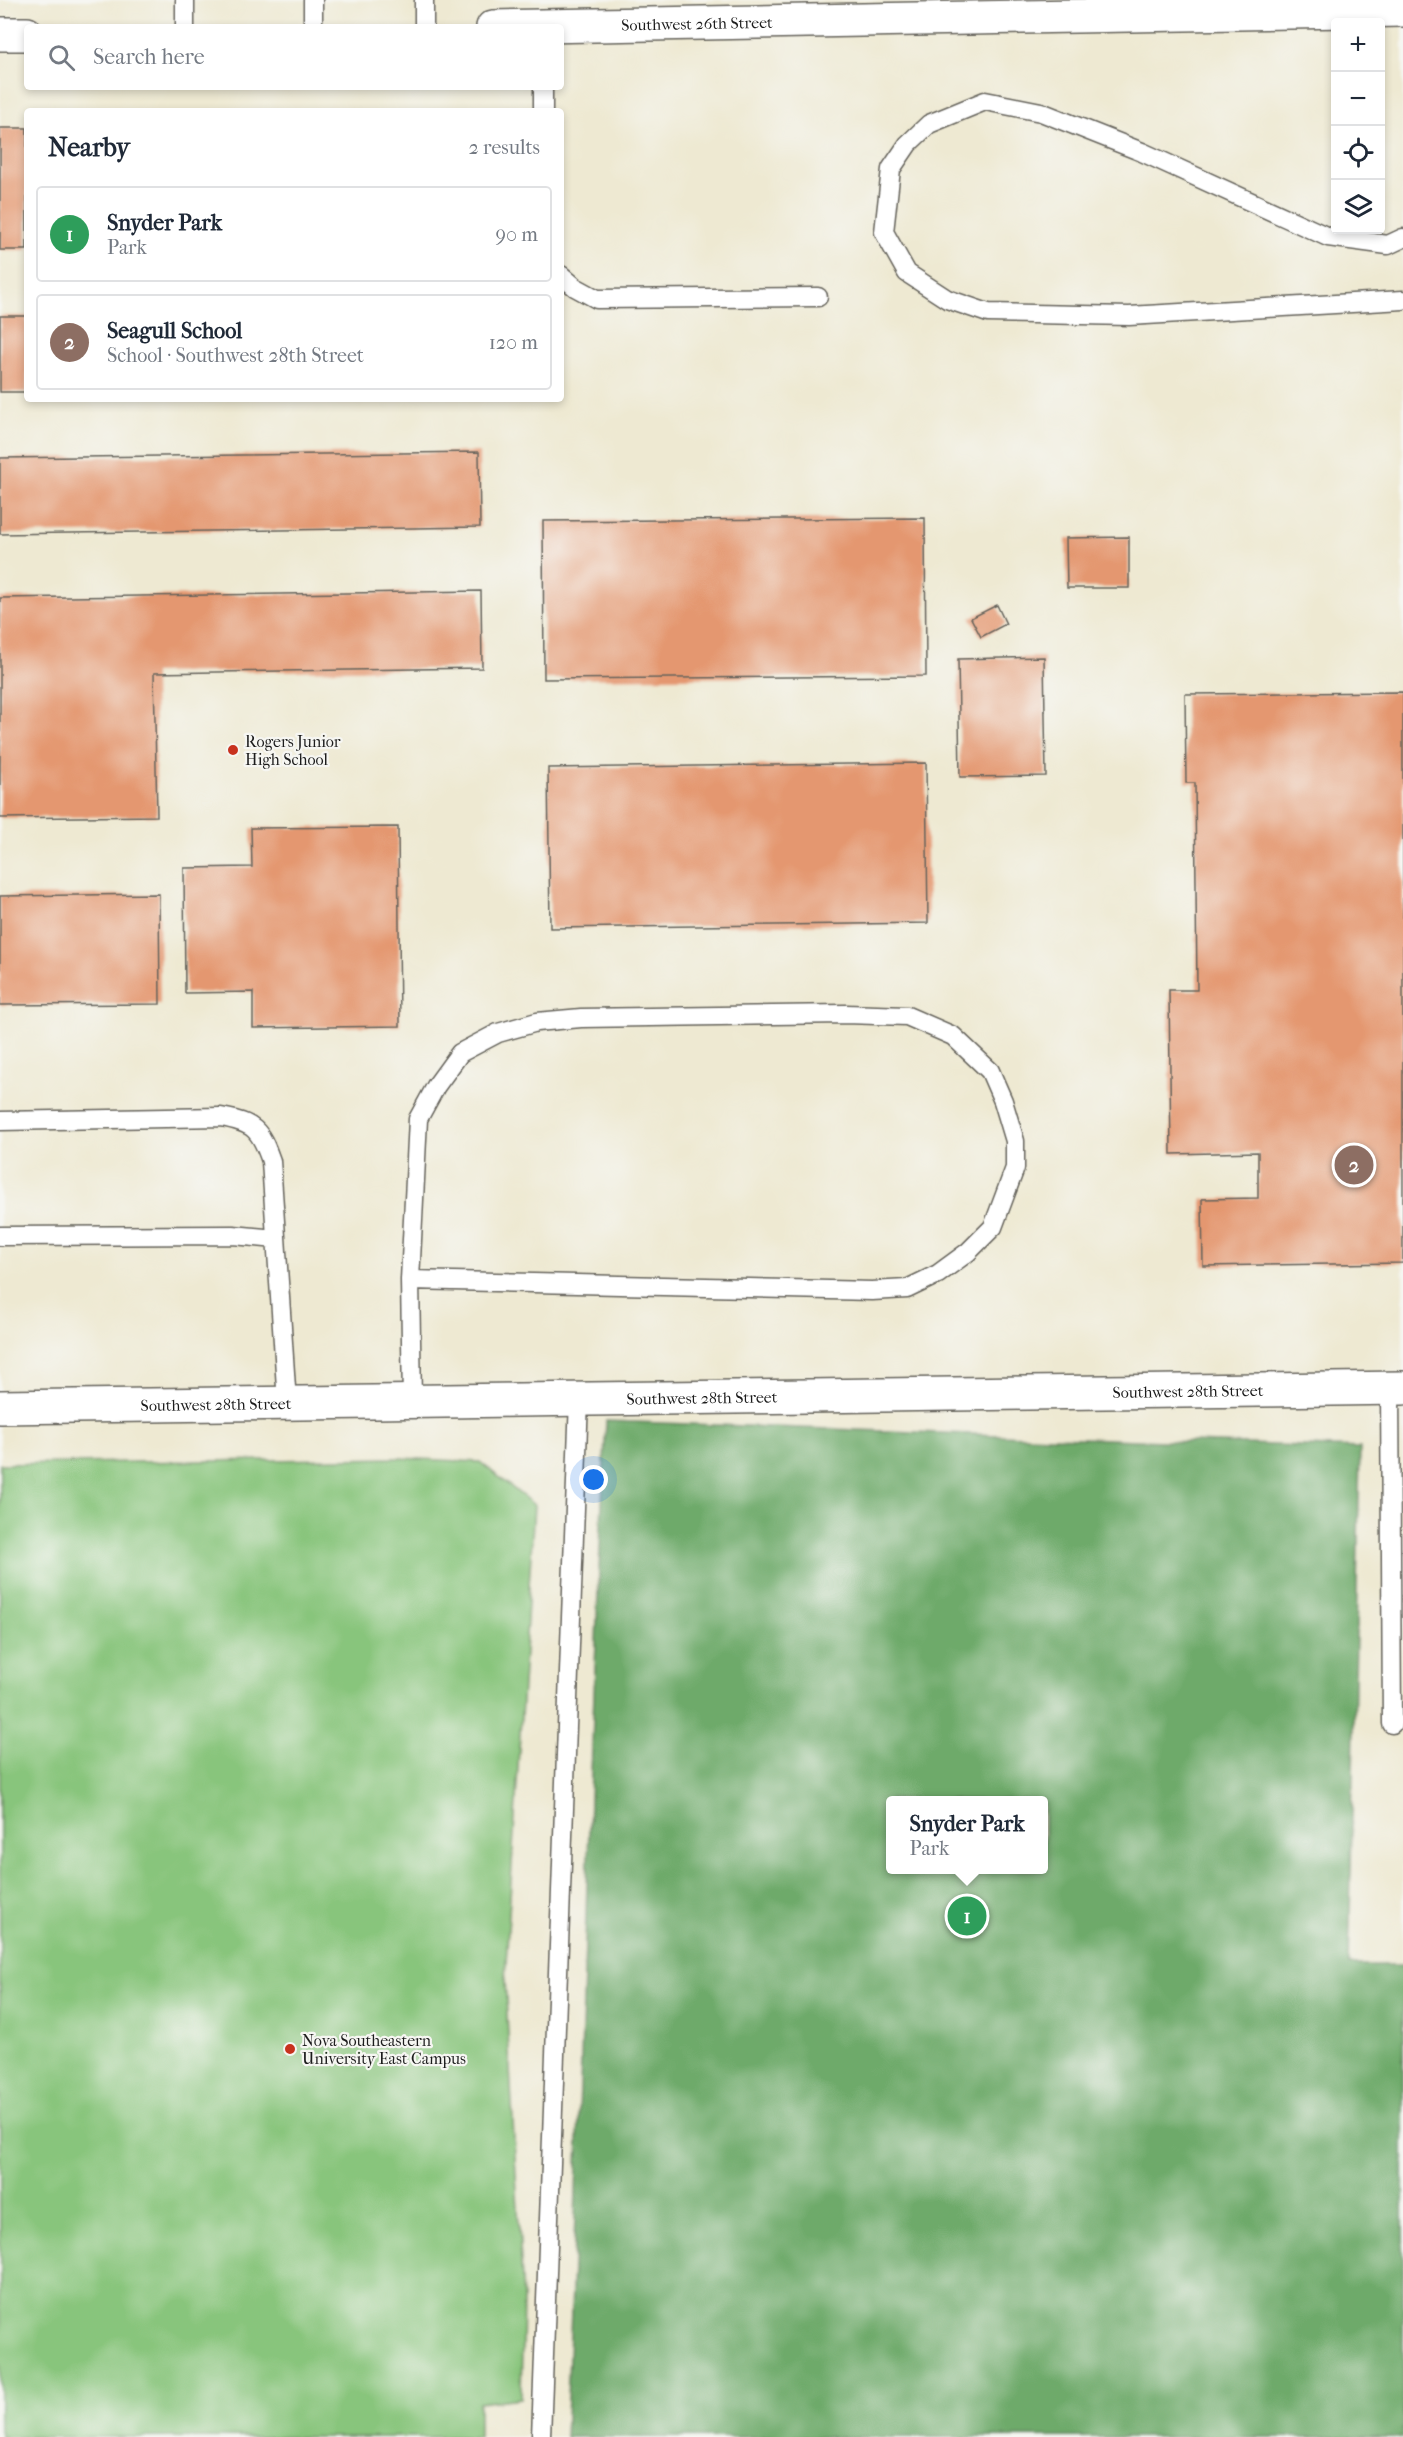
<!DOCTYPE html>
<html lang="en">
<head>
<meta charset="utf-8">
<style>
	:root { --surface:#fff; --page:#f6f6f7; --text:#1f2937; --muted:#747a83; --line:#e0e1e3; --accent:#1a73e8 }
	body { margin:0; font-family:"IM FELL French Canon",serif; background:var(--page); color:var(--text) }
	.controls { position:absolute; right:18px; top:18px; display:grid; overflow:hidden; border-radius:6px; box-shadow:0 3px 9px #0003 }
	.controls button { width:54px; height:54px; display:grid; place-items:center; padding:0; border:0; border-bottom:2px solid var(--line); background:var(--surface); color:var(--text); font:30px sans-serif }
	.you { position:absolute; left:594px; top:1480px; width:21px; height:21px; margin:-15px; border:4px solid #fff; border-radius:50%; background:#1a73e8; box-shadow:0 0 0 9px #1a73e833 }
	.badge { display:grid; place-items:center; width:39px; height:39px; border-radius:50%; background:var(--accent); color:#fff; font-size:20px; font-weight:700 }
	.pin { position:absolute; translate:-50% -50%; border:3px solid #fff; box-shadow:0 2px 6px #0006 }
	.popup { position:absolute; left:886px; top:1796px; width:162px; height:78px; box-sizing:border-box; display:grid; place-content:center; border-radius:6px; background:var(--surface); filter:drop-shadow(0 2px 4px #0005); font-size:20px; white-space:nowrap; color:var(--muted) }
	.popup b { font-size:22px; color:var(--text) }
	.popup::after { content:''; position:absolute; left:50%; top:100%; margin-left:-12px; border:12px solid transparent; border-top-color:var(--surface) }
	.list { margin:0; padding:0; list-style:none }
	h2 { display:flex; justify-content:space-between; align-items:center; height:78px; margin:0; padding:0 24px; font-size:26px }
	h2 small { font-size:20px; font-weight:400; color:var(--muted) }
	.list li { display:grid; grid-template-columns:39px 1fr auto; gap:18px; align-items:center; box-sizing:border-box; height:96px; margin:0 12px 12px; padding:0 12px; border:2px solid var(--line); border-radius:6px }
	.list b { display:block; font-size:22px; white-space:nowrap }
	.list p { margin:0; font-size:20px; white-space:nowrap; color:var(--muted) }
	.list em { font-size:20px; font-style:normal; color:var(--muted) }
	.icon { flex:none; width:33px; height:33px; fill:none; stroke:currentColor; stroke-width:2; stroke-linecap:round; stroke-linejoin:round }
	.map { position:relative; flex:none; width:1403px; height:2437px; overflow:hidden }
	.search { position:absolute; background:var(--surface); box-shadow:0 3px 9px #0003; left:24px; top:24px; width:540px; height:66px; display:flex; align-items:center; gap:15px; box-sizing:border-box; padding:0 21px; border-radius:6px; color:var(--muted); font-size:22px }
	.panel { position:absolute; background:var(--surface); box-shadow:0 3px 9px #0003; left:24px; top:108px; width:540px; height:294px; border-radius:6px }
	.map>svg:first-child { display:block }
	.green { fill:#88c57b; stroke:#52704c; stroke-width:1.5 }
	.forest { fill:#6eaa6b; stroke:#456344; stroke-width:1.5; fill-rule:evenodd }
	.building { fill:#e49770 }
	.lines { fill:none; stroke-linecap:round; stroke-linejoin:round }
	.service-casing { stroke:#66645c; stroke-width:21 }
	.minor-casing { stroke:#66645c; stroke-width:36 }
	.service { stroke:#fff; stroke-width:18 }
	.minor { stroke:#fff; stroke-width:33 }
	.poi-dot { fill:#c8321e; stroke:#f6f6f2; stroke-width:2 }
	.labels { text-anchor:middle; stroke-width:4.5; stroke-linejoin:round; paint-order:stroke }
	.street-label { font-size:16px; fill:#1c1c1c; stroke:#f6f6f2 }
	.poi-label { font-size:16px; fill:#1c1c1c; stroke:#f6f6f2; text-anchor:start }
</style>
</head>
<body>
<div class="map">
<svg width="1403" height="2437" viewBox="0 0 1403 2437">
	<rect width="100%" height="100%" fill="#f6f6f2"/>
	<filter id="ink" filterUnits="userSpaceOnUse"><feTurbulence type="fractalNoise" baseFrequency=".0167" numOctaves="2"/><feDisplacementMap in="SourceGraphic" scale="12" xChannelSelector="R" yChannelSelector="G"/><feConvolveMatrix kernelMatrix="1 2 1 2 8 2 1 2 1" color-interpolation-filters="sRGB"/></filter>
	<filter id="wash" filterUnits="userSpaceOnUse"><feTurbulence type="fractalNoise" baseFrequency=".008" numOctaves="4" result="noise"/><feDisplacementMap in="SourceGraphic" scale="24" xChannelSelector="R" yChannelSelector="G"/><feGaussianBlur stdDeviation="1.35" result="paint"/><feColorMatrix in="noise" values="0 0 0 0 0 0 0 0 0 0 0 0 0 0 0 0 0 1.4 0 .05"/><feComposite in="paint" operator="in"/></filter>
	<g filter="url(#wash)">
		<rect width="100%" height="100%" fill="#eee9d2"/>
		<path class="green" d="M 400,1458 L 480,1462 L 534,1505 L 505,1980 L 523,2297 L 521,2398 L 479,2403 L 479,2437 L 0,2437 L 0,1464 Z"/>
		<path class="forest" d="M 606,1421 L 1360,1448 L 1349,1965 L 1403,1965 L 1403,2437 L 565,2437 C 583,2099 588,1760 606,1421 ZM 890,1800 L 1044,1800 L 1044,1870 L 890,1870 Z"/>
		<g id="blocks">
			<path class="building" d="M 0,128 L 27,128 L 27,250 L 0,250 Z
				M 0,316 L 27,316 L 27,392 L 0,392 Z
				M 479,452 L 480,527 L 0,534 L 0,458 Z
				M 925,518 L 926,676 L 544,679 L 543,521 Z
				M 1129,537 L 1129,588 L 1067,588 L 1066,538 Z
				M 481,591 L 482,668 L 154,673 L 157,816 L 0,818 L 0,598 Z
				M 997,605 L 1006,624 L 981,637 L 971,618 Z
				M 1044,657 L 1046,776 L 960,777 L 958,659 Z
				M 1403,692 L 1403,1263 L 1203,1266 L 1202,1199 L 1258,1198 L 1258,1152 L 1171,1154 L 1169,990 L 1197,990 L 1195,783 L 1186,783 L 1185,694 Z
				M 926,763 L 928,923 L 550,928 L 548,768 Z
				M 398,827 L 400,1026 L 253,1028 L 253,992 L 185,993 L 184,868 L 252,867 L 251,828 Z
				M 159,894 L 160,1004 L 0,1005 L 0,896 Z"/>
		</g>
	</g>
	<g filter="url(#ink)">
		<use href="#blocks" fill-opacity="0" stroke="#66645c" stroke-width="1.5"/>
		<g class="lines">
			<defs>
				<path id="service" d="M 185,0 L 185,27
					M 313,0 L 313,27
					M 424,0 L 424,27
					M 543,111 L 543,87
					M 1403,238 L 1388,245 L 1328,237 L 1142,152 L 1041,112 L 985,101 L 929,124 L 908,144 L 891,169 L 884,232 L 907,273 L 947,299 L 988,313 L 1129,316 L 1403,300
					M 561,275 L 575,287 L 597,299 L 818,297
					M 0,1121 L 221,1117 C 254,1123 260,1129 271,1161 L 287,1403
					M 0,1236 L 233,1235 L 276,1239
					M 410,1280 L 872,1291 L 907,1289 L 938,1274 L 968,1252 L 993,1227 L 1015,1168 L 1015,1141 L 1003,1101 L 990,1071 L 953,1036 L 907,1016 L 846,1014 L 581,1018 L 537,1022 L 498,1033 L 460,1053 L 436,1086 L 418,1119 L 410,1280 L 412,1401
					M 1390,1388 L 1392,1724
					M 541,2437 L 579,1399"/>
				<g id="minor">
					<path id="s1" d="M 493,27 L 1403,10"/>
					<path d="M 0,34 L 27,34"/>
					<path id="s2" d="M 0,1407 L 1403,1388"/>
				</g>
			</defs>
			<use href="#service" class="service-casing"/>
			<use href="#minor" class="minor-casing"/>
			<use href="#service" class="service"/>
			<use href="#minor" class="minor"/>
		</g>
	</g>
	<g class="poi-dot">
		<circle cx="233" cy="750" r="6"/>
		<circle cx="290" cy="2049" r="6"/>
	</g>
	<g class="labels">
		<g class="street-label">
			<text dy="6" stroke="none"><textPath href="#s1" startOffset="204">Southwest 26th Street</textPath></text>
			<text dy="6" stroke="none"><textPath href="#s2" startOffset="1188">Southwest 28th Street</textPath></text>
			<text dy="6" stroke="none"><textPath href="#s2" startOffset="702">Southwest 28th Street</textPath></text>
			<text dy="6" stroke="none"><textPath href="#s2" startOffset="216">Southwest 28th Street</textPath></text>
		</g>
		<g class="poi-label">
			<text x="245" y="747">Rogers Junior<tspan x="245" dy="18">High School</tspan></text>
			<text x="302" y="2046">Nova Southeastern<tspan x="302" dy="18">University East Campus</tspan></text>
		</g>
	</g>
</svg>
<div class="controls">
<button>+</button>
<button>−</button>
<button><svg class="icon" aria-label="locate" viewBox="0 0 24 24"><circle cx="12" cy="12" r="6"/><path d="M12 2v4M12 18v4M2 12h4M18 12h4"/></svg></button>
<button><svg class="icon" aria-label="layers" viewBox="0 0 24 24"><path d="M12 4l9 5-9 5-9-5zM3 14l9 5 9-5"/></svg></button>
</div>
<div class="you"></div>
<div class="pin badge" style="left:967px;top:1916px;background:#2e9e5b">1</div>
<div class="popup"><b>Snyder Park</b>Park</div>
<div class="pin badge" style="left:1354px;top:1165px;background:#8d6e63">2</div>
<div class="search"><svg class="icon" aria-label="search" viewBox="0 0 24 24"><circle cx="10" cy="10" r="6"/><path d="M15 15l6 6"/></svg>Search here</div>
<section class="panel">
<h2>Nearby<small>2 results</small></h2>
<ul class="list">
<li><span class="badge" style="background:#2e9e5b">1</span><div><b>Snyder Park</b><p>Park</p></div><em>90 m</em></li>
<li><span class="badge" style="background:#8d6e63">2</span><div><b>Seagull School</b><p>School · Southwest 28th Street</p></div><em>120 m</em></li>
</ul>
</section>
</div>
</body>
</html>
